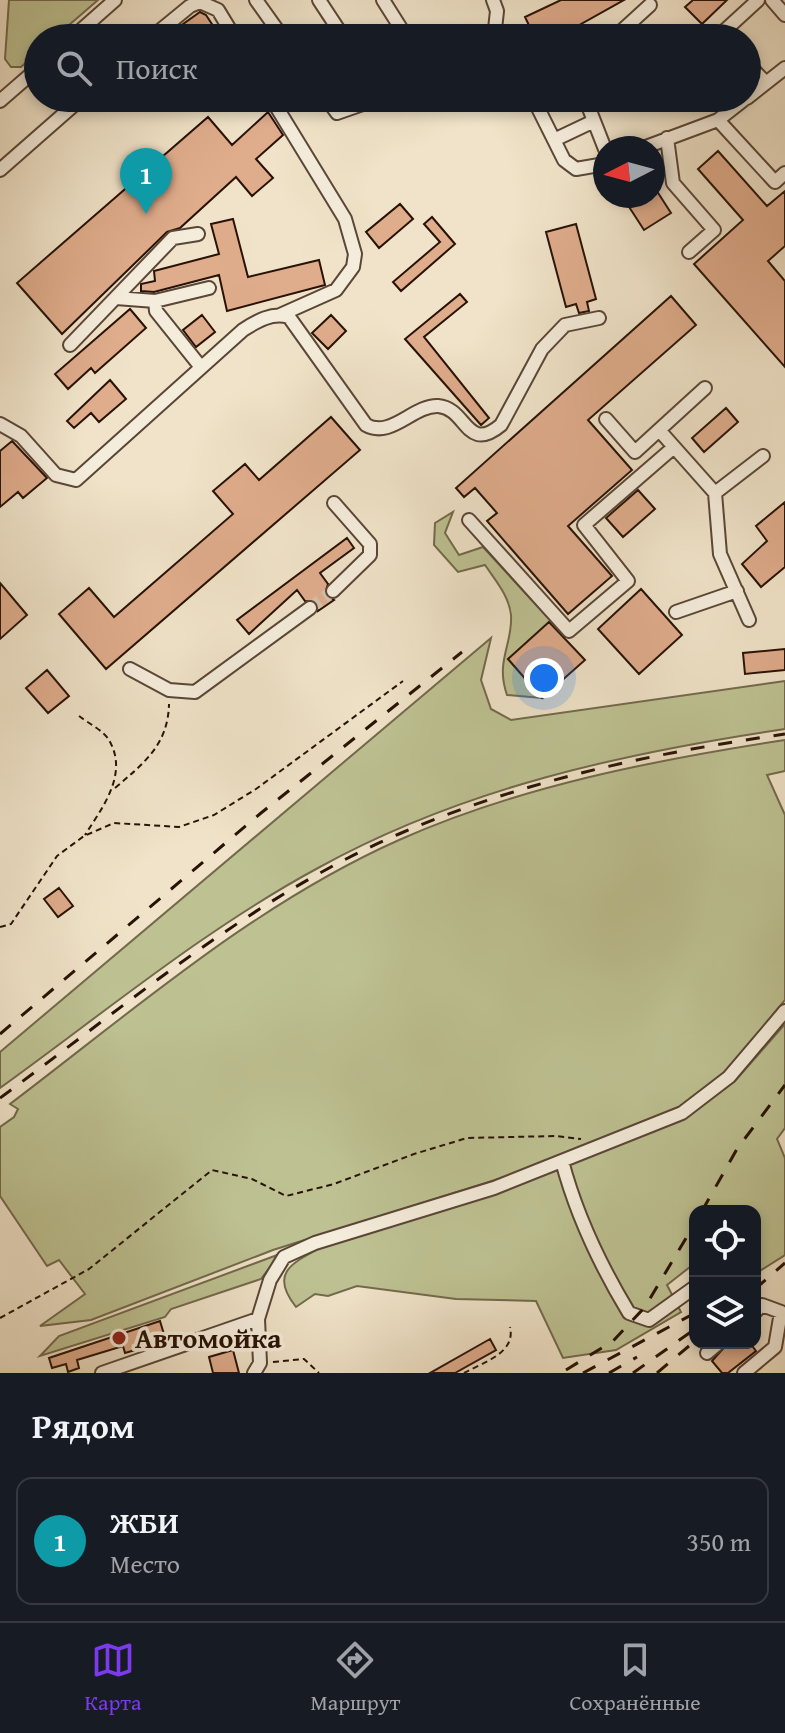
<!DOCTYPE html>
<html lang="ru">
<head>
<meta charset="utf-8">
<style>
	:root { --surface:#171b24; --page:#242831; --text:#f1f3f6; --muted:#9ea1a6; --line:#363941; --accent:#7c3aed }
	body { margin:0; font-family:"Gentium Book Plus",serif; background:var(--page); color:var(--text) }
	.controls { position:absolute; right:24px; bottom:24px; display:grid; overflow:hidden; border-radius:16px; box-shadow:0 4px 12px #0003 }
	.controls button { width:72px; height:72px; display:grid; place-items:center; padding:0; border:0; border-bottom:2px solid var(--line); background:var(--surface); color:var(--text); font:40px sans-serif }
	.compass { position:absolute; left:593px; top:136px; width:72px; height:72px; border-radius:50%; background:var(--surface); box-shadow:0 4px 12px #0003; rotate:264deg }
	.you { position:absolute; left:544px; top:678px; width:28px; height:28px; margin:-20px; border:6px solid #fff; border-radius:50%; background:#1a73e8; box-shadow:0 0 0 12px #1a73e833 }
	.badge { display:grid; place-items:center; width:52px; height:52px; border-radius:50%; background:var(--accent); color:#fff; font-size:26px; font-weight:700 }
	.pin { position:absolute; translate:-50% -66px; filter:drop-shadow(0 2px 4px #0008) }
	.pin::after { content:''; position:absolute; top:42px; width:28px; height:24px; background:inherit; clip-path:polygon(0 0,100% 0,50% 100%) }
	.list { margin:0; padding:0; list-style:none }
	h2 { display:flex; justify-content:space-between; align-items:center; height:104px; margin:0; padding:0 32px; font-size:34px }
	h2 small { font-size:26px; font-weight:400; color:var(--muted) }
	.list li { display:grid; grid-template-columns:52px 1fr auto; gap:24px; align-items:center; box-sizing:border-box; height:128px; margin:0 16px 16px; padding:0 16px; border:2px solid var(--line); border-radius:16px }
	.list b { display:block; font-size:30px; white-space:nowrap }
	.list p { margin:0; font-size:26px; white-space:nowrap; color:var(--muted) }
	.list em { font-size:26px; font-style:normal; color:var(--muted) }
	.icon { flex:none; width:44px; height:44px; fill:none; stroke:currentColor; stroke-width:2; stroke-linecap:round; stroke-linejoin:round }
	.map { position:relative; flex:none; width:785px; height:1373px; overflow:hidden }
	.search { position:absolute; background:var(--surface); box-shadow:0 4px 12px #0003; left:24px; right:24px; top:24px; height:88px; display:flex; align-items:center; gap:20px; box-sizing:border-box; padding:0 28px; border-radius:44px; color:var(--muted); font-size:30px }
	.sheet { height:248px; background:var(--surface) }
	nav { display:flex; justify-content:space-around; align-items:center; box-sizing:border-box; height:112px; border-top:2px solid var(--line); background:var(--surface); font-size:22px; color:var(--muted) }
	nav a { display:grid; justify-items:center; gap:4px }
	nav .on { color:var(--accent) }
	.map>svg:first-child { display:block }
	.green { fill:#bec293; stroke:#736a4c; stroke-width:2 }
	.building { fill:#dfac8c; stroke:#281206; stroke-width:2 }
	.lines { fill:none; stroke-linecap:round; stroke-linejoin:round }
	.minor-tunnel { stroke:#d2c4ac; stroke-width:12; stroke-dasharray:12 6; stroke-linecap:butt }
	.minor-casing { stroke:#5a4637; stroke-width:16 }
	.path { stroke:#281206; stroke-width:2; stroke-dasharray:6 4; stroke-linecap:butt }
	.minor { stroke:#f5eddc; stroke-width:12 }
	.rail { stroke:#281206; stroke-width:3; stroke-dasharray:14 14; stroke-linecap:butt }
	.poi-dot { fill:#8f2418; stroke:#f5eddc; stroke-width:3 }
	.labels { text-anchor:middle; stroke-width:7; stroke-linejoin:round; paint-order:stroke }
	.poi-label { font-size:28px; font-weight:bold; fill:#281206; stroke:#f5eddc; text-anchor:start }
</style>
</head>
<body>
<div class="map">
<svg width="785" height="1373" viewBox="0 0 785 1373">
	<rect width="100%" height="100%" fill="#f0e3c9"/>
	<filter id="stains"><feTurbulence type="fractalNoise" baseFrequency=".0025" numOctaves="4"/><feColorMatrix values="0 0 0 0 .2 0 0 0 0 .09 0 0 0 0 .02 0 0 0 .5 -.17"/></filter>
	<radialGradient id="worn" r=".72"><stop offset=".6" stop-color="#630" stop-opacity="0"/><stop offset="1" stop-color="#630" stop-opacity=".3"/></radialGradient>
	<path class="green" d="M 9,0 L 98,0 L 54,38 L 38,38 L 38,52 L 21,67 L 11,67 L 5,59 Z
		M 453,512 L 445,533 L 459,555 L 483,547 L 551,621 L 508,659 L 542,698 L 507,695 C 495,661 513,644 511,615 C 509,596 496,581 485,565 L 458,572 L 434,545 L 435,523 Z
		M 491,638 L 481,680 L 491,709 L 511,720 L 785,681 L 785,729 C 623,753 463,788 318,868 C 205,929 104,1013 0,1088 L 0,1052 Z
		M 785,740 L 785,771 L 767,775 L 785,815 L 785,1000 L 726,1073 L 682,1106 L 543,1165 L 273,1250 L 91,1320 L 40,1326 L 85,1294 L 59,1260 L 47,1266 L 0,1196 L 0,1127 L 14,1117 L 18,1109 L 10,1104 C 134,1010 255,904 399,840 C 520,786 655,760 785,740 Z
		M 785,1024 L 785,1128 L 777,1139 L 785,1158 L 785,1255 L 755,1274 L 755,1211 L 695,1211 L 695,1263 L 667,1285 L 681,1312 L 616,1350 L 563,1358 L 536,1301 L 456,1299 L 357,1286 L 328,1296 L 315,1294 L 296,1307 C 270,1274 290,1264 320,1248 L 686,1117 L 735,1081 Z
		M 280,1254 L 261,1279 L 171,1309 L 165,1317 L 40,1356 L 59,1336 Z"/>
	<path class="building" d="M 561,0 L 624,0 L 556,38 L 535,38 L 525,17 Z
		M 693,0 L 727,0 L 702,24 L 685,7 Z
		M 200,12 L 206,15 L 221,38 L 176,38 L 172,32 Z
		M 268,112 L 283,135 L 256,159 L 273,178 L 252,196 L 236,177 L 180,228 L 167,232 L 62,334 L 17,283 L 208,117 L 232,145 Z
		M 718,151 L 767,206 L 785,191 L 785,246 L 768,261 L 785,281 L 785,367 L 694,264 L 743,220 L 698,169 Z
		M 653,185 L 671,213 L 644,230 L 622,196 L 653,196 Z
		M 400,204 L 413,219 L 379,248 L 366,232 Z
		M 432,217 L 455,244 L 401,291 L 393,282 L 440,242 L 424,224 Z
		M 233,219 L 248,277 L 319,260 L 325,285 L 227,311 L 219,275 L 154,292 L 141,291 L 141,284 L 155,281 L 154,271 L 219,254 L 211,224 Z
		M 576,224 L 596,299 L 587,302 L 589,311 L 579,313 L 576,304 L 566,307 L 546,232 Z
		M 460,294 L 467,302 L 424,337 L 489,418 L 481,425 L 405,339 Z
		M 671,296 L 696,325 L 588,420 L 632,470 L 568,526 L 612,576 L 568,614 L 487,521 L 497,513 L 475,488 L 464,497 L 456,488 Z
		M 130,309 L 146,328 L 95,373 L 91,368 L 68,389 L 55,374 Z
		M 202,315 L 215,332 L 196,347 L 183,330 Z
		M 331,315 L 346,331 L 328,349 L 312,333 Z
		M 110,380 L 126,399 L 99,422 L 91,413 L 74,428 L 67,421 Z
		M 726,408 L 738,422 L 704,452 L 692,438 Z
		M 331,417 L 360,450 L 106,669 L 59,614 L 89,588 L 114,617 L 233,514 L 213,491 L 245,464 L 259,480 Z
		M 12,441 L 47,478 L 23,498 L 18,492 L 0,507 L 0,451 Z
		M 638,490 L 655,509 L 623,537 L 606,518 Z
		M 785,502 L 785,567 L 761,587 L 742,564 L 767,541 L 756,526 Z
		M 347,538 L 354,548 L 320,573 L 328,584 L 325,594 L 334,600 L 318,611 L 317,602 L 305,601 L 297,590 L 249,634 L 237,620 Z
		M 0,583 L 27,615 L 0,639 Z
		M 641,589 L 682,635 L 639,674 L 598,629 Z
		M 549,622 L 585,660 L 542,698 L 508,659 Z
		M 785,649 L 785,670 L 745,674 L 743,653 Z
		M 47,670 L 69,696 L 48,713 L 26,688 Z
		M 59,888 L 73,906 L 58,917 L 44,899 Z
		M 160,1321 L 166,1341 L 125,1353 L 123,1346 L 77,1360 L 79,1368 L 68,1372 L 66,1364 L 52,1368 L 49,1358 Z
		M 490,1339 L 496,1350 L 455,1373 L 430,1373 Z
		M 728,1343 L 750,1343 L 756,1351 L 728,1373 L 722,1373 L 712,1361 Z
		M 233,1350 L 239,1373 L 213,1373 L 209,1357 Z"/>
	<g class="lines">
		<path class="minor-tunnel" d="M 310,608 L 333,591"/>
		<defs>
			<path id="minor" d="M 256,0 L 283,38
				M 319,0 L 344,38
				M 383,0 L 407,38
				M 493,0 L 497,11 L 494,38
				M 772,0 L 785,15
				M 72,38 L 115,0
				M 151,38 L 190,6 L 200,2 L 218,10 L 235,38
				M 614,38 L 650,5
				M 724,38 L 721,34 L 758,0
				M 747,63 L 766,83
				M 271,98 L 345,219 L 355,254 L 353,267 L 336,290 L 280,315
				M 326,98 L 337,113 L 380,98
				M 533,98 L 564,160 L 576,169 L 605,164
				M 747,98 L 785,68
				M 0,101 L 38,68
				M 718,120 L 775,182 L 785,173
				M 594,121 L 605,149
				M 667,138 L 673,183 L 714,230 L 689,252
				M 554,140 L 594,121 L 585,98
				M 643,148 L 718,120 L 746,98
				M 0,170 L 82,98
				M 116,298 L 155,301
				M 70,345 L 173,238 L 198,234
				M 200,366 L 156,311 L 155,301 L 209,288
				M 606,419 L 635,452 L 659,430 L 715,493 L 720,554 L 749,620
				M 0,424 L 21,436 L 56,475 L 76,480 L 243,330 C 257,321 272,312 289,317 L 366,425 C 391,439 413,405 438,406 C 467,408 466,454 501,425 L 542,349 L 565,325 L 599,318
				M 659,430 L 705,388
				M 715,493 L 763,456
				M 469,520 L 569,631 L 628,581 L 584,525 L 674,447
				M 333,591 L 370,555 L 370,544 L 334,503
				M 676,612 L 737,591
				M 130,669 L 169,690 L 195,692 L 310,608
				M 562,1161 C 576,1214 600,1265 629,1313 L 649,1320 L 695,1287
				M 707,1353 L 719,1343
				M 102,1373 L 258,1319
				M 254,1373 L 260,1363 L 258,1319 L 270,1280 L 284,1257 L 315,1243 L 494,1188 L 682,1113 L 729,1077 L 785,1011
				M 744,1373 L 775,1347 L 781,1312 L 762,1305 L 755,1312"/>
		</defs>
		<use href="#minor" class="minor-casing"/>
		<path class="path" d="M 79,716 C 88,723 104,731 109,740 C 129,774 102,808 85,835
			M 115,788 C 144,763 168,745 169,704
			M 0,927 L 11,924 L 57,856 L 84,836 L 114,823 L 179,827 L 214,815 L 256,789 L 403,681
			M 0,1318 L 89,1269 L 212,1170 L 252,1179 L 286,1196 L 334,1184 L 414,1154 L 467,1138 L 555,1136 L 581,1139
			M 273,1362 L 304,1359 L 319,1373
			M 464,1373 C 484,1362 516,1353 510,1327"/>
		<use href="#minor" class="minor"/>
		<path class="rail" d="M 0,1034 L 261,813 L 462,652
			M 0,1098 C 127,1005 252,897 399,834 C 521,781 653,753 785,734
			M 702,1211 L 737,1149 L 785,1085
			M 755,1289 L 785,1263
			M 566,1370 L 613,1341 L 645,1307 L 695,1223
			M 583,1373 L 695,1313
			M 609,1373 L 637,1357
			M 633,1373 L 695,1329
			M 657,1373 L 689,1346"/>
	</g>
	<circle class="poi-dot" cx="119" cy="1338" r="8"/>
	<g class="labels">
		<g class="poi-label">
			<text x="135" y="1348">Автомойка</text>
		</g>
	</g>
	<rect width="100%" height="100%" filter="url(#stains)"/>
	<rect width="100%" height="100%" fill="url(#worn)"/>
</svg>
<div class="controls">
<button><svg class="icon" aria-label="locate" viewBox="0 0 24 24"><circle cx="12" cy="12" r="6"/><path d="M12 2v4M12 18v4M2 12h4M18 12h4"/></svg></button>
<button><svg class="icon" aria-label="layers" viewBox="0 0 24 24"><path d="M12 4l9 5-9 5-9-5zM3 14l9 5 9-5"/></svg></button>
</div>
<svg class="compass" viewBox="-18 -18 36 36"><path d="M0-13l5 13h-10z" fill="#e53935"/><path d="M0 13l5-13h-10z" fill="#9ea1a6"/></svg>
<div class="you"></div>
<div class="pin badge" style="left:146px;top:214px;background:#0f9aa8">1</div>
<div class="search"><svg class="icon" aria-label="search" viewBox="0 0 24 24"><circle cx="10" cy="10" r="6"/><path d="M15 15l6 6"/></svg>Поиск</div>
</div>
<section class="sheet">
<h2>Рядом<small></small></h2>
<ul class="list">
<li><span class="badge" style="background:#0f9aa8">1</span><div><b>ЖБИ</b><p>Место</p></div><em>350 m</em></li>
</ul>
</section>
<nav>
<a class="on"><svg class="icon" aria-label="map" viewBox="0 0 24 24"><path d="M3 6l6-2 6 2 6-2v14l-6 2-6-2-6 2zM9 4v14M15 6v14"/></svg>Карта</a>
<a><svg class="icon" aria-label="directions" viewBox="0 0 24 24"><path d="M12 3l9 9-9 9-9-9zM9 14v-3h6M13 9l2 2-2 2"/></svg>Маршрут</a>
<a><svg class="icon" aria-label="saved" viewBox="0 0 24 24"><path d="M7 4h10v16l-5-4-5 4z"/></svg>Сохранённые</a>
</nav>
</body>
</html>
